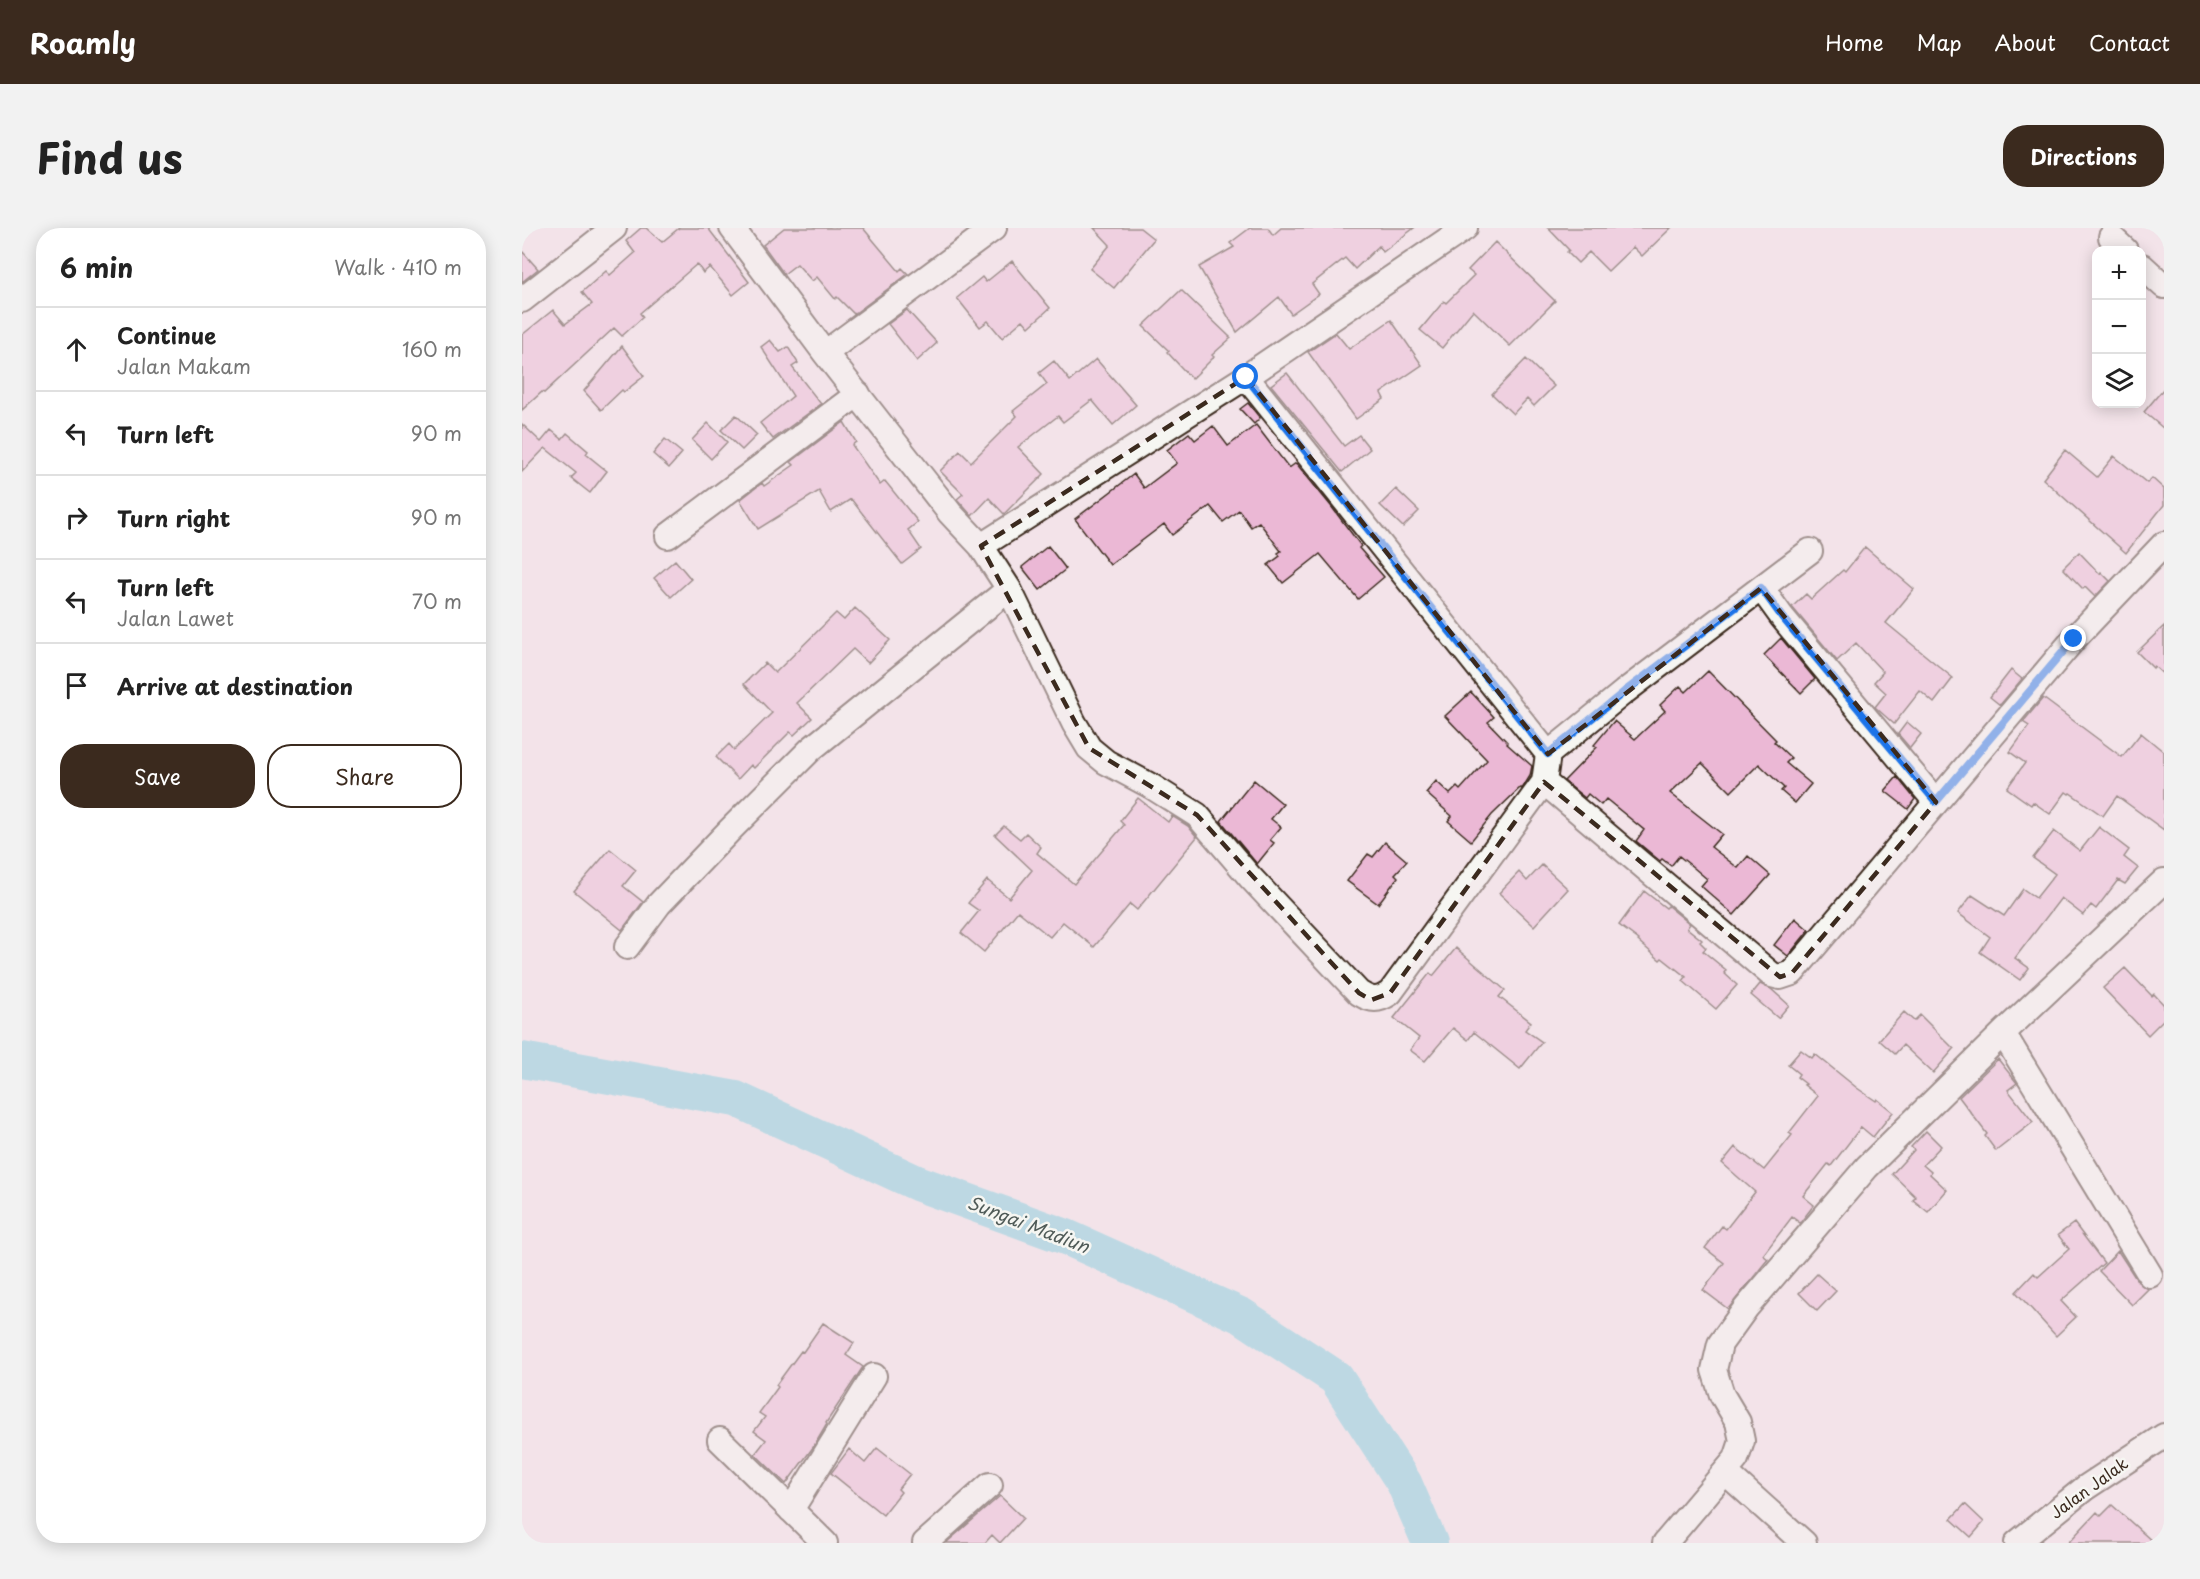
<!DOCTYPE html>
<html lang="en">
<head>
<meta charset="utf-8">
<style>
	:root { --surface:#fff; --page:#f2f2f2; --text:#222; --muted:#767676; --line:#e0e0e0; --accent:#3b2a1e }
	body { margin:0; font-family:"Playpen Sans",sans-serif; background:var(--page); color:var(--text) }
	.controls { position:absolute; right:18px; top:18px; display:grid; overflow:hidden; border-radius:12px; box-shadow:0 3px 15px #0003 }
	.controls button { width:54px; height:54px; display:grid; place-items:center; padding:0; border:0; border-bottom:2px solid var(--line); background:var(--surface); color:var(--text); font:30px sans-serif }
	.stop { position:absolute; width:18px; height:18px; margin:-14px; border:4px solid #1a73e8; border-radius:50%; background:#fff }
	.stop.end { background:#1a73e8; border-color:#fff; box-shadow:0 2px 6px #0008 }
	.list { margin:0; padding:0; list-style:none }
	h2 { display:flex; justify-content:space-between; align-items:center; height:78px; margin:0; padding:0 24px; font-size:26px }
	h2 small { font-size:20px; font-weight:400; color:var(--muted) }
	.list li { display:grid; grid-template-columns:39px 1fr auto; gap:18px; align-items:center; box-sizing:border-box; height:84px; padding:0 24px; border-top:2px solid var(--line) }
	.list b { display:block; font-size:22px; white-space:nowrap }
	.list p { margin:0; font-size:20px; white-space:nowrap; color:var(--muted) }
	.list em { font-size:20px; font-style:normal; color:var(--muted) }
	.actions { display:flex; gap:12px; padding:18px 24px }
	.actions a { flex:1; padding:14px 0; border:2px solid var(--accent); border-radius:24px; text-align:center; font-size:21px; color:var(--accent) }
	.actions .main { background:var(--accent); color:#fff }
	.icon { flex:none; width:33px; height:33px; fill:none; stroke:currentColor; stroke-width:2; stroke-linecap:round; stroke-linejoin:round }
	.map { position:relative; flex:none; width:1642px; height:1315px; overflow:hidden; border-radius:24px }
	header { display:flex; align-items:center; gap:36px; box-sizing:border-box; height:84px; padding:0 30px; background:var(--accent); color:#fff }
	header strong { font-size:28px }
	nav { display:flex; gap:33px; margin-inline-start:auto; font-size:21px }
	.intro { display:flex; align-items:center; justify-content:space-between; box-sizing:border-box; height:144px; padding:0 36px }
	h1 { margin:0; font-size:42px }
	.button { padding:15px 27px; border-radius:24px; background:var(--accent); color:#fff; font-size:21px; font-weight:700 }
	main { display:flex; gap:36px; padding:0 36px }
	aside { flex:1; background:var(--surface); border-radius:24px; box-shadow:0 3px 15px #0003 }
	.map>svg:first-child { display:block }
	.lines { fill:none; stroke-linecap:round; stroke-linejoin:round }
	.river { stroke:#7dcbdc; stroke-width:36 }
	.building { fill:#ebb8d5; stroke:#3b2a1e; stroke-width:1.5 }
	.minor-casing { stroke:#3b2a1e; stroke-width:28 }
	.minor { stroke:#f6f6f2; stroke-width:24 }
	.route { stroke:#1a73e8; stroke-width:8 }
	.marked { fill:none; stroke:#3b2a1e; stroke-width:4.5; stroke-dasharray:12 8; stroke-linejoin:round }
	.labels { text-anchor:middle; stroke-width:5; stroke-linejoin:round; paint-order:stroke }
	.street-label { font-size:16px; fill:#3b2a1e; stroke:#f6f6f2 }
	.water-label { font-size:18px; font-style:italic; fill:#4f5a57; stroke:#f6f6f2 }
</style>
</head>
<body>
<header>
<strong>Roamly</strong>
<nav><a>Home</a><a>Map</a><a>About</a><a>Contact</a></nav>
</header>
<div class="intro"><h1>Find us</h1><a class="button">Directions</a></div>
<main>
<aside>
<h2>6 min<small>Walk · 410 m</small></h2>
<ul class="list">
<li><svg class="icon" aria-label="ahead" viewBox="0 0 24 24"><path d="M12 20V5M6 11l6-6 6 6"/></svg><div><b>Continue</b><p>Jalan Makam</p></div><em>160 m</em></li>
<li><svg class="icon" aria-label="left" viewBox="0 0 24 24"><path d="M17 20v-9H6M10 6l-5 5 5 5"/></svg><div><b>Turn left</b></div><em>90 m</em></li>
<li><svg class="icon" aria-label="right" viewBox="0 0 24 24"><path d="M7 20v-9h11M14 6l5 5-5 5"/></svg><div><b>Turn right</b></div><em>90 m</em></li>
<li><svg class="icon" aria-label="left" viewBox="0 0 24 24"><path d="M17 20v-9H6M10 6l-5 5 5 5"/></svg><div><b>Turn left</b><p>Jalan Lawet</p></div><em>70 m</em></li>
<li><svg class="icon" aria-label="arrive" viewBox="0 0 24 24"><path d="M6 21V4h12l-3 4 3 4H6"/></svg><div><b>Arrive at destination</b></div></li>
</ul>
<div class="actions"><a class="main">Save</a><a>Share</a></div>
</aside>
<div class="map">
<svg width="1642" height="1315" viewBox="0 0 1642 1315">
	<rect width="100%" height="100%" fill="#f3e3e9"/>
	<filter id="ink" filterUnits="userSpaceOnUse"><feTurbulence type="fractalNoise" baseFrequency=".0167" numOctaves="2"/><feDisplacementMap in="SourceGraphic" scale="12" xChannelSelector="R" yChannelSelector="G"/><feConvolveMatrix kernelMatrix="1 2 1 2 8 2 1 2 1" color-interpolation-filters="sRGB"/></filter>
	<g filter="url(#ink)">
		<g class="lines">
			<path class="river" d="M 0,832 L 214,871 L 395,955 L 544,1009 L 720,1088 L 814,1150 L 882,1255 L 908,1315"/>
		</g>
		<path class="building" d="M 119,0 L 124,0 L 140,14 L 157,0 L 186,0 L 227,54 L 211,67 L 188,39 L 181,45 L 175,36 L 118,85 L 121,89 L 100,108 L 92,100 L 22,165 L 20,164 L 0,182 L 0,107 L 31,82 L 43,96 L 70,76 L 60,64 L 84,43 L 88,47 L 113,25 L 104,13 Z
			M 262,0 L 341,0 L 377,43 L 380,40 L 386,46 L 332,86 L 315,69 L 313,71 L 295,49 L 290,53 L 275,36 L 262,46 L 241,17 Z
			M 572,0 L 618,0 L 632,11 L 592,60 L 568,41 L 588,17 Z
			M 728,0 L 746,0 L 751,7 L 759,0 L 892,0 L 861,24 L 857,18 L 833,41 L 823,30 L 790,56 L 797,66 L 769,86 L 757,69 L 715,104 L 677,39 L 712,19 L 708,15 Z
			M 1026,0 L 1149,0 L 1120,28 L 1111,19 L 1086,43 L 1067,24 L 1056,35 L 1045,24 L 1047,22 Z
			M 973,14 L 1033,73 L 988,118 L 951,82 L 920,120 L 898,102 L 922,73 L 924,75 L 952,47 L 946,42 Z
			M 0,23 L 16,41 L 0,54 Z
			M 490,33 L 528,80 L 507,99 L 501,92 L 480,110 L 466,93 L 458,99 L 435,70 L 460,49 L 464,54 Z
			M 659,62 L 709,110 L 690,127 L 692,129 L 670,151 L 645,124 L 647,123 L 621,98 Z
			M 385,82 L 415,115 L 395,133 L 366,96 Z
			M 869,92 L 900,137 L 859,165 L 862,171 L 834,191 L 786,124 L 814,105 L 827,121 Z
			M 248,112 L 258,124 L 266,119 L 276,135 L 270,139 L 299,176 L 251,211 L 238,195 L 271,168 L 239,119 Z
			M 100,118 L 122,148 L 102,164 L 100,162 L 79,182 L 62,163 Z
			M 574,131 L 614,177 L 591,197 L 570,172 L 541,194 L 536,188 L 496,219 L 522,246 L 482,286 L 467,270 L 450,288 L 435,271 L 441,266 L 418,243 L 438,223 L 449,234 L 495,188 L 491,183 L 525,156 L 517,145 L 532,133 L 548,153 Z
			M 1004,131 L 1032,158 L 1012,178 L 1005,171 L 991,186 L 970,166 Z
			M 765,145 L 822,218 L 837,207 L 848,221 L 820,244 L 749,157 Z
			M 1642,160 L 1642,201 L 1622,184 Z
			M 726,175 L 738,190 L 732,196 L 718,181 Z
			M 214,187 L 235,207 L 220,222 L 199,202 Z
			M 322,194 L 334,214 L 330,217 L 358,257 L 363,253 L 396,294 L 386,302 L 399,321 L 380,336 L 329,271 L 309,284 L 297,263 L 236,301 L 218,272 L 240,255 L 242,258 L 272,237 L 269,234 Z
			M 186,195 L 205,214 L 189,231 L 170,212 Z
			M 0,196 L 19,214 L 29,202 L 40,211 L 45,205 L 66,223 L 64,226 L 85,243 L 68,265 L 49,250 L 54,245 L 23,220 L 0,244 Z
			M 734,197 L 767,240 L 774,235 L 809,278 L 839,318 L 837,320 L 862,349 L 836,371 L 798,326 L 761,355 L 746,337 L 758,328 L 756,325 L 759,323 L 737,294 L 729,299 L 717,282 L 701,294 L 688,278 L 650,307 L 642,296 L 588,337 L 553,291 L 612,246 L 622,260 L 655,235 L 645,222 L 667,205 L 673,212 L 691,198 L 706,218 Z
			M 143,211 L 160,225 L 147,240 L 131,226 Z
			M 1543,222 L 1575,249 L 1592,228 L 1625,255 L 1630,250 L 1642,261 L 1642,277 L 1604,325 L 1521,251 Z
			M 874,261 L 897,283 L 881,299 L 858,277 Z
			M 526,318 L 544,341 L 518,362 L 500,339 Z
			M 1343,319 L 1392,361 L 1364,395 L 1431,450 L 1412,475 L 1398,463 L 1372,496 L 1353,479 L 1364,465 L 1352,454 L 1361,444 L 1334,415 L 1315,433 L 1270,379 L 1284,366 L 1289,371 L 1321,342 L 1323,344 Z
			M 1557,324 L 1578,346 L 1579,344 L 1588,353 L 1573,369 L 1563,359 L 1561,361 L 1541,340 Z
			M 153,332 L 169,351 L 149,369 L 132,350 Z
			M 333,380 L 368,412 L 346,435 L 331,421 L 275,475 L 290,490 L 272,507 L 268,504 L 232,540 L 229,537 L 216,551 L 194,529 L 207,516 L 212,522 L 250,485 L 222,456 L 243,435 L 253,445 L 314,385 L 322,392 Z
			M 1642,398 L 1642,447 L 1632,438 L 1631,440 L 1615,424 Z
			M 1259,410 L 1293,451 L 1279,465 L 1242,427 Z
			M 1489,442 L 1500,451 L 1478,477 L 1468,469 Z
			M 1186,443 L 1254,512 L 1252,514 L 1269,530 L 1264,535 L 1289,556 L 1273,575 L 1259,563 L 1262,560 L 1237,536 L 1209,564 L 1180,535 L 1148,565 L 1200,606 L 1189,619 L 1216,640 L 1226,628 L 1248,647 L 1212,687 L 1179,658 L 1185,651 L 1172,640 L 1157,628 L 1149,638 L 1140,631 L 1138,633 L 1114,613 L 1122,602 L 1084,571 L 1079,577 L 1066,566 L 1063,570 L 1042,553 L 1075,519 L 1072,517 L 1092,493 L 1113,511 L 1143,483 L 1138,477 L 1158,458 L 1164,464 Z
			M 949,464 L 972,489 L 966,494 L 986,515 L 985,516 L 1010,538 L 1008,548 L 1000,561 L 998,560 L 970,587 L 949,613 L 926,593 L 930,588 L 904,565 L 914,553 L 928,566 L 935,559 L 938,562 L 965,532 L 923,488 Z
			M 1521,470 L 1600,529 L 1619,505 L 1642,524 L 1642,602 L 1595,568 L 1581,588 L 1548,565 L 1547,566 L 1544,564 L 1528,586 L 1511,574 L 1509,577 L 1485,560 L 1503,535 L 1488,524 L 1507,498 L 1501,494 Z
			M 1385,494 L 1399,506 L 1388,520 L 1376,506 Z
			M 1375,549 L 1393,571 L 1386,581 L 1363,563 Z
			M 732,552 L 761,576 L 749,591 L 759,599 L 748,612 L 752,615 L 735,636 L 699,593 Z
			M 616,570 L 646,594 L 650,588 L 666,598 L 675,609 L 615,682 L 608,676 L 572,719 L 541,694 L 528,709 L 496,683 L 462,724 L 439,705 L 457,683 L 446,675 L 465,652 L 487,670 L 510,642 L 473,607 L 482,598 L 498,611 L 504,605 L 519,619 L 515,625 L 552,656 L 602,597 L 598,593 Z
			M 1577,599 L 1607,622 L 1602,629 L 1616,640 L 1603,656 L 1596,652 L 1574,681 L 1569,677 L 1561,687 L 1539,670 L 1493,730 L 1507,740 L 1498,752 L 1458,724 L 1468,709 L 1436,685 L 1450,667 L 1482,688 L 1501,661 L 1514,670 L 1533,646 L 1511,630 L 1532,603 L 1558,623 Z
			M 863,614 L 885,633 L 873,646 L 876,649 L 856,676 L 825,653 L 846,626 L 851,629 Z
			M 88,621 L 114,642 L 101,658 L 121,674 L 100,702 L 52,663 Z
			M 1020,637 L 1046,661 L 1012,698 L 977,665 L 997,644 L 1005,653 Z
			M 1122,663 L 1144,680 L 1146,678 L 1168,696 L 1165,700 L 1180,712 L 1178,714 L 1184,720 L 1181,723 L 1204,742 L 1202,745 L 1215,757 L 1194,781 L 1161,753 L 1164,749 L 1140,730 L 1138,732 L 1116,713 L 1117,712 L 1097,697 Z
			M 1273,690 L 1287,702 L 1266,728 L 1252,717 Z
			M 934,720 L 983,762 L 977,769 L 1009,794 L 1003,802 L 1020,814 L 998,841 L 952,804 L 946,812 L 931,800 L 903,833 L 888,822 L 897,810 L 872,790 L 908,745 L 911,748 Z
			M 1603,740 L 1630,768 L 1632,766 L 1642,777 L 1642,791 L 1626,807 L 1581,760 Z
			M 1238,756 L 1249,761 L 1267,777 L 1256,790 L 1229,767 Z
			M 1382,784 L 1392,793 L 1398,787 L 1432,821 L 1411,845 L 1381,817 L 1373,826 L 1357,812 Z
			M 1279,822 L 1290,830 L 1293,826 L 1335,860 L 1354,873 L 1355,871 L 1371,884 L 1351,909 L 1339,899 L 1309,938 L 1306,936 L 1281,968 L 1292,977 L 1278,995 L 1270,989 L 1241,1027 L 1246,1031 L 1206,1081 L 1181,1062 L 1202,1035 L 1183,1020 L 1200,998 L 1204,1001 L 1233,964 L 1200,935 L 1213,919 L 1242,942 L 1270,907 L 1267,905 L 1296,868 L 1282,857 L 1284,856 L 1275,849 L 1277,846 L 1266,837 Z
			M 1476,831 L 1495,855 L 1486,862 L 1511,894 L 1474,923 L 1463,908 L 1465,906 L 1437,869 Z
			M 1404,903 L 1419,918 L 1401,937 L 1409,944 L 1408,946 L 1425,962 L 1406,984 L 1391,972 L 1394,969 L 1370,946 L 1392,922 L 1389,919 Z
			M 1552,995 L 1582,1035 L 1539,1073 L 1554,1089 L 1534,1108 L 1494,1064 L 1512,1045 L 1516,1049 L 1547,1021 L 1536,1007 Z
			M 1596,1023 L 1616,1054 L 1626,1061 L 1610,1077 L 1577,1043 Z
			M 1295,1046 L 1314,1063 L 1295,1083 L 1277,1065 Z
			M 301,1095 L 332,1115 L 324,1127 L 341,1139 L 304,1195 L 305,1196 L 292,1218 L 264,1256 L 233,1226 L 244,1212 L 232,1203 L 243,1189 L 237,1185 L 256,1159 L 254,1157 L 279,1123 L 281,1124 Z
			M 355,1220 L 388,1246 L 376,1261 L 379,1264 L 361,1287 L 309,1245 L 327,1221 L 343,1235 Z
			M 478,1268 L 501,1290 L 478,1315 L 470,1307 L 463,1315 L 424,1315 Z
			M 1443,1276 L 1462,1294 L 1449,1309 L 1429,1291 Z
			M 1590,1277 L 1632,1315 L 1546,1315 L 1575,1284 L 1579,1288 Z"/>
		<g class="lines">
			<defs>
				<path id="minor" d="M 210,0 L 303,125 L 428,285 L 459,318 L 487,361 L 552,495 L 567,520 L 584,534 L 629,558 L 675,587 L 728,649 L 837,765 C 850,773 856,773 868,765 L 1022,554 L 1026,526 L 1102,464 L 1239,360 L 1260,389 L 1414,574
					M 1589,9 L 1603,22
					M 1620,38 L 1642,58
					M 0,72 L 92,0
					M 303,125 L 472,0
					M 724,149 L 1026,526
					M 146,308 L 336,166
					M 459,318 L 724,149 L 943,0
					M 1239,360 L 1288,323
					M 1022,554 L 1250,747 L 1258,749 L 1270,745 L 1552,411 L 1642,316
					M 105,719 L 137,676 L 207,603 L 289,521 L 487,361
					M 1481,805 L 1628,1047
					M 198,1212 L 303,1315
					M 1203,1244 L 1282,1315
					M 269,1282 L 352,1148
					M 403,1315 L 468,1257
					M 1143,1315 L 1214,1231 L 1220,1213 L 1216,1194 L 1200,1167 L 1192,1142 L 1198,1116 L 1224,1080 L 1345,939 L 1481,805 L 1642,653
					M 1495,1315 L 1563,1260 L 1642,1208"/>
			</defs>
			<use href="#minor" class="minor-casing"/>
			<use href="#minor" class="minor"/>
		</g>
	</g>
	<g class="lines" filter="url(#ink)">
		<path class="route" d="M 724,149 L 1026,526 L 1102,464 L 1239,360 L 1260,389 L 1414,574 L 1552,411"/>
	</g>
	<path d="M0 0H1642V1315H0ZM 724,149 L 1026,526 L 1239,360 L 1414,574 L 1270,745 L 1258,749 L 1022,554 L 868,765 L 849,772 L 837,765 L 675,587 L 567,520 L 459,318 Z" fill="#f3e3e9" fill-opacity=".55" fill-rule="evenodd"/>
	<path class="marked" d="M 724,149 L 1026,526 L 1239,360 L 1414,574 L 1270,745 L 1258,749 L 1022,554 L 868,765 L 849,772 L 837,765 L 675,587 L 567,520 L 459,318 Z"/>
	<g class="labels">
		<g class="street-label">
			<text transform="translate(1567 1260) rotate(-36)" y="6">Jalan Jalak</text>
		</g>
		<g class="water-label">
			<text transform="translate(506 997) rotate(21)" y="6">Sungai Madiun</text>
		</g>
	</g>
</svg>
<div class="controls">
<button>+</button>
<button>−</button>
<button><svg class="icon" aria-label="layers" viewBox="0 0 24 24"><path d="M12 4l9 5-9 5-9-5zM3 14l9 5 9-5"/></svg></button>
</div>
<div class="stop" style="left:724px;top:149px"></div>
<div class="stop end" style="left:1552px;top:411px"></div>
</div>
</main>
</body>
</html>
